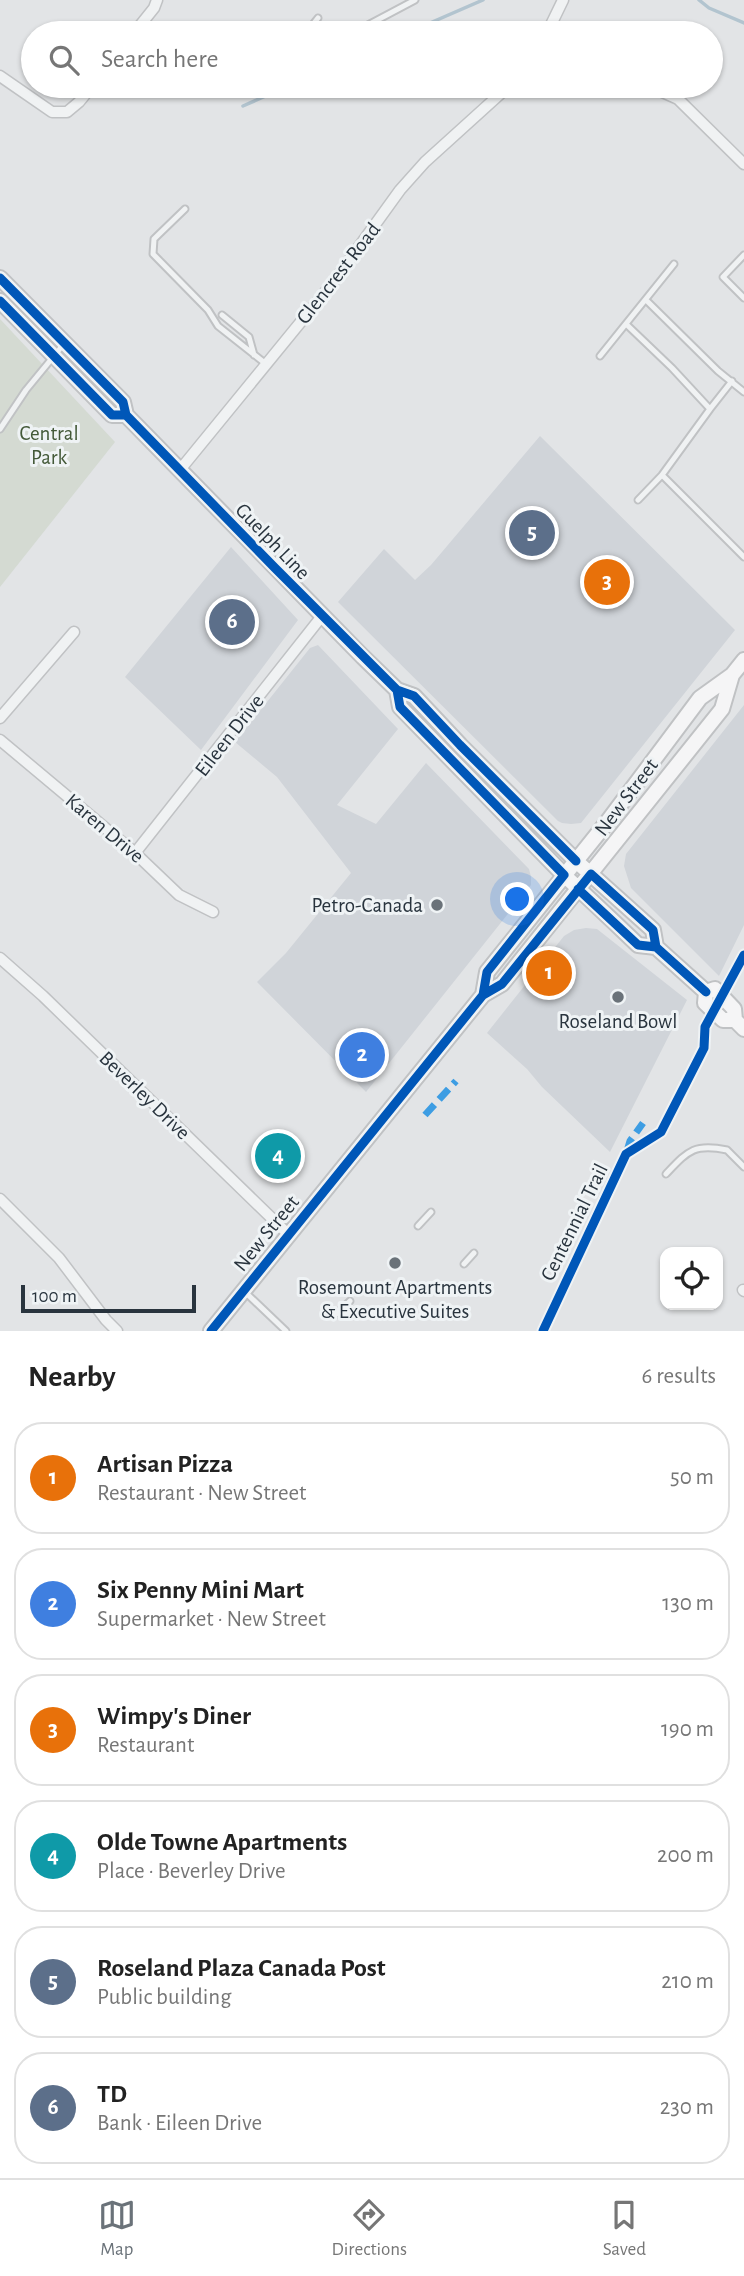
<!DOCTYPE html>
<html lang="en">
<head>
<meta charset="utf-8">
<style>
	:root { --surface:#fff; --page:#f2f2f2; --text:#222; --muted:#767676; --line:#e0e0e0; --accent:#6a7279 }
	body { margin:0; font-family:"Alegreya Sans",sans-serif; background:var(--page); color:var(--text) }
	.controls { position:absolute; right:21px; bottom:21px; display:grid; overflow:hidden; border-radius:14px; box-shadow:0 2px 5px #0004 }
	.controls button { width:63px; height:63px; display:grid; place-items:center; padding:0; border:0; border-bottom:2px solid var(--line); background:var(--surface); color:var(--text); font:35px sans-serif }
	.scale { position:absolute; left:21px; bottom:18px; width:175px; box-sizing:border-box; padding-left:7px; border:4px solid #29343e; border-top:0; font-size:19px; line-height:24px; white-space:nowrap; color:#29343e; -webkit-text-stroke:5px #eff3f5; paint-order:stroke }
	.you { position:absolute; left:518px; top:900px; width:24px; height:24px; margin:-18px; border:5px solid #fff; border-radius:50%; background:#1a73e8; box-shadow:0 0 0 10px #1a73e833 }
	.badge { display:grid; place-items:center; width:46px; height:46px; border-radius:50%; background:var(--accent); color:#fff; font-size:23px; font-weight:700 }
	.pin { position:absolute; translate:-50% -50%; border:4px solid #fff; box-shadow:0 2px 7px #0006 }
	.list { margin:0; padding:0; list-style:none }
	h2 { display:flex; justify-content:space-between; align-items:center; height:91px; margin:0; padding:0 28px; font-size:30px }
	h2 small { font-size:23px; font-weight:400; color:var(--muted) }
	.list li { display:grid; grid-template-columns:46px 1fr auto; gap:21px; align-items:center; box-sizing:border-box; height:112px; margin:0 14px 14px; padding:0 14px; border:2px solid var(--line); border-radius:28px }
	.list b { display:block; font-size:26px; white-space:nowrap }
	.list p { margin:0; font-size:23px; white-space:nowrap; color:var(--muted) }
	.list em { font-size:23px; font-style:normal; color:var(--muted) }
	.icon { flex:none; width:38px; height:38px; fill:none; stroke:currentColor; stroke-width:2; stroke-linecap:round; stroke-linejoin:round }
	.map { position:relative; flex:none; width:744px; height:1331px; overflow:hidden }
	.search { position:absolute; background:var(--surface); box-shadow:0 2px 5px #0004; left:21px; right:21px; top:21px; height:77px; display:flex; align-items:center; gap:18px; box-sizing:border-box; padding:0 24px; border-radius:38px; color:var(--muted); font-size:26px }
	.sheet { height:847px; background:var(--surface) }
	nav { display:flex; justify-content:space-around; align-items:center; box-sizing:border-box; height:98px; border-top:2px solid var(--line); background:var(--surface); font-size:19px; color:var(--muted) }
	nav a { display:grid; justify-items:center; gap:4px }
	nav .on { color:var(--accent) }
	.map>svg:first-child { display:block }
	.built { fill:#d0d4d9 }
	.green { fill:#d4dad2 }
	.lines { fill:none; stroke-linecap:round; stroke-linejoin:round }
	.stream { stroke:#b2c4cf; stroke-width:3.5 }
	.service-casing { stroke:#c0c2c4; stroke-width:9 }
	.minor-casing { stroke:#c0c2c4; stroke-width:13 }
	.secondary-casing { stroke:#c0c2c4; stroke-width:18 }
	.service { stroke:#f0f2f3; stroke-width:5 }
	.minor { stroke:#f0f2f3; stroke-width:10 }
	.secondary { stroke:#f5f5f6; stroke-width:14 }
	.quiet { stroke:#3d9de3; stroke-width:7; stroke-dasharray:14 7; stroke-linecap:butt }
	.cycleway-casing { stroke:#eff3f5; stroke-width:13 }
	.cycleway { stroke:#0057b8; stroke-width:9 }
	.poi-dot { fill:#6a7279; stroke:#eff3f5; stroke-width:2.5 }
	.labels { text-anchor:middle; stroke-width:6; stroke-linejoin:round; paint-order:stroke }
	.street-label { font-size:21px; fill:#29343e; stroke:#eff3f5 }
	.park-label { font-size:21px; fill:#435938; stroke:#eff3f5 }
	.poi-label { font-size:21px; fill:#29343e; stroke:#eff3f5 }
</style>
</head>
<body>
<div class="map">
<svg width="744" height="1331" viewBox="0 0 744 1331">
	<rect width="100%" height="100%" fill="#e2e4e6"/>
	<path class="built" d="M 540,436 L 735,630 L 581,823 L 571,824 L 562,823 L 558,821 L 338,602 L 384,549 L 415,580 L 431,565 Z
		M 231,547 L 298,620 L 201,750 L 125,677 Z
		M 318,645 L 398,729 L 337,805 L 376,824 L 426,763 L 529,869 L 531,877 L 531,885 L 366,1092 L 257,982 L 286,953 L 351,873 L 277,777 L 235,742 L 310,648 Z
		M 744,705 L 744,925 L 719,976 L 631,888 L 624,866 L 626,854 Z
		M 586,928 L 597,929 L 687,1000 L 610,1152 L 542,1087 L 527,1069 L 487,1033 L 564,936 L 574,930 Z"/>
	<path class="green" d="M 0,319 L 115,442 L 0,587 Z"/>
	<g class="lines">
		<path class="stream" d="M 699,0 L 709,8 L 744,23
			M 407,33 L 483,0
			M 243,106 L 288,86"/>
		<defs>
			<path id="service" d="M 306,33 L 318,18
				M 347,33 L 366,26 L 415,0
				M 185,209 L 154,239 L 153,254 L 208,310 L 218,326 L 266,364
				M 744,255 L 723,277 L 744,298
				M 646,300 L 718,371 L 744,392
				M 222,315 L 249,337 L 254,355
				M 626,324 L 672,368 L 710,409 L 662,475 L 638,500
				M 600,356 L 674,264
				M 710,409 L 732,381
				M 0,429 L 26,390 L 63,345
				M 662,475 L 744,557
				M 666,1174 C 688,1151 694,1143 727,1150 L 744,1167
				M 418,1226 L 431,1212
				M 464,1264 L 474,1253
				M 245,1292 L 286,1331
				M 334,1316 L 350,1301"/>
			<path id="minor" d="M 134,33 L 154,8 L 157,0
				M 547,33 L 563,0
				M 0,76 L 52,112 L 67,112 L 79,102 L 92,86
				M 649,86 L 678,99 L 744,164
				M 179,471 L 335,280 L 400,190 L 425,162 L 509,86
				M 0,718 L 74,632
				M 0,740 L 135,853 L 179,895 L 213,912
				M 135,853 L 322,616
				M 0,958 L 43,996 L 288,1234
				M 0,1199 L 59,1258 L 106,1320 L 117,1331
				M 743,1290 L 744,1291"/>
			<path id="secondary" d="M 0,278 L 123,402 L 126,415 L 363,657 L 397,690 L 414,696 L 460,745 L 576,861 L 653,930 L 656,947
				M 0,301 L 112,415 L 126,415
				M 397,690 L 400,707 L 564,875 L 615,923 L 638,945 L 656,947 L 706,992
				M 706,992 L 715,989 L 734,1009 L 735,1020 L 744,1029
				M 706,992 L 705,1003 L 723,1020 L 735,1020
				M 483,995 L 487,972 L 608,821 L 700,698 L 732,675 L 744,660
				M 211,1331 L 483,995 L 502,984 L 722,709 L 732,675"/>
		</defs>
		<use href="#service" class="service-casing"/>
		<use href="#minor" class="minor-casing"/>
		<use href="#secondary" class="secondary-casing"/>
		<use href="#service" class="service"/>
		<use href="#minor" class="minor"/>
		<use href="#secondary" class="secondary"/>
		<path class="quiet" d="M 425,1115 L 456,1081
			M 627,1151 L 630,1141 L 643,1123"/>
		<defs>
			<path id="cycleway" d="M 0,278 L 123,402 L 126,415 L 275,568 L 397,690 L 414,696 L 460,745 L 576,861
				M 0,301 L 112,415 L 126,415
				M 397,690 L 400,707 L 564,875 L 487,972 L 483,995
				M 578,889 L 638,945 L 656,947 L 706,992
				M 211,1331 L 483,995 L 502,984 L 591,874 L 653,930 L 656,947
				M 543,1331 L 626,1154 L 661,1132 L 704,1048 L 705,1027 L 744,955"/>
		</defs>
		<use href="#cycleway" class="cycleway-casing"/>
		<use href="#cycleway" class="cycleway"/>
	</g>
	<g class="poi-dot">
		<circle cx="437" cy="905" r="7"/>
		<circle cx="618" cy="997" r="7"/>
		<circle cx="395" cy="1263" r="7"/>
	</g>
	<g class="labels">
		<g class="street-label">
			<text transform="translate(338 273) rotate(-52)" y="7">Glencrest Road</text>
			<text transform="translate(273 541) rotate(46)" y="7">Guelph Line</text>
			<text transform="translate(229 735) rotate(-52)" y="7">Eileen Drive</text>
			<text transform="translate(626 797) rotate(-53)" y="7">New Street</text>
			<text transform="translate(105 828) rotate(40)" y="7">Karen Drive</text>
			<text transform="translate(145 1095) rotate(44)" y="7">Beverley Drive</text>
			<text transform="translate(574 1222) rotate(-64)" y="7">Centennial Trail</text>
			<text transform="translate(266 1233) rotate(-51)" y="7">New Street</text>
		</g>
		<g class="park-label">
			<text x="49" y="440">Central<tspan x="49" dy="24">Park</tspan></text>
		</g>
		<g class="poi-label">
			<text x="423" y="912" text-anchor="end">Petro-Canada</text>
			<text x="618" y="1028">Roseland Bowl</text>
			<text x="395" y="1294">Rosemount Apartments<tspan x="395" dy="24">&amp; Executive Suites</tspan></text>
		</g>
	</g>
</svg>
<div class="controls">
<button><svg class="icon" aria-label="locate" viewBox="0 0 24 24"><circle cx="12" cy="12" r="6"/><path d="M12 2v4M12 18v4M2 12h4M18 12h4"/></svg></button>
</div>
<div class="scale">100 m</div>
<div class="you"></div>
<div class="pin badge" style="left:549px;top:973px;background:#e8710a">1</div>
<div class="pin badge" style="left:362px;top:1055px;background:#3f7fe0">2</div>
<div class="pin badge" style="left:607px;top:582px;background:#e8710a">3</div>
<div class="pin badge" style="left:278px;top:1156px;background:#0f9aa8">4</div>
<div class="pin badge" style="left:532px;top:533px;background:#5c6f8a">5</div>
<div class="pin badge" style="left:232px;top:622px;background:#5c6f8a">6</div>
<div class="search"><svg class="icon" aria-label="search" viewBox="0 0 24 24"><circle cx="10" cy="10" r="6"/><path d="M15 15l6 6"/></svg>Search here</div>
</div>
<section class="sheet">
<h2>Nearby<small>6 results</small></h2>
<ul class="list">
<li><span class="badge" style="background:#e8710a">1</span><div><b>Artisan Pizza</b><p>Restaurant · New Street</p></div><em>50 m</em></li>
<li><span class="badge" style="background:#3f7fe0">2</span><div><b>Six Penny Mini Mart</b><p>Supermarket · New Street</p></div><em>130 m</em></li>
<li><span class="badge" style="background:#e8710a">3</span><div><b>Wimpy's Diner</b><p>Restaurant</p></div><em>190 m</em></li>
<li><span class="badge" style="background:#0f9aa8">4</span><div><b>Olde Towne Apartments</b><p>Place · Beverley Drive</p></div><em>200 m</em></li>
<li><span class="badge" style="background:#5c6f8a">5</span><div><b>Roseland Plaza Canada Post</b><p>Public building</p></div><em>210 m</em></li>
<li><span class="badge" style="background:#5c6f8a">6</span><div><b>TD</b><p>Bank · Eileen Drive</p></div><em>230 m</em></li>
</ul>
</section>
<nav>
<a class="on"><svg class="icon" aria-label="map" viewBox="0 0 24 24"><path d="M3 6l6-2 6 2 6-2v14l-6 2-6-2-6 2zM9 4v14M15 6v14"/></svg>Map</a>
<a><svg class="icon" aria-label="directions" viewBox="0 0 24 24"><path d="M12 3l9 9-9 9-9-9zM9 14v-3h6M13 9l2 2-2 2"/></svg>Directions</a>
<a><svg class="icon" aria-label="saved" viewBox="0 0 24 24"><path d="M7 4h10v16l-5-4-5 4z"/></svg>Saved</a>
</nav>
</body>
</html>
